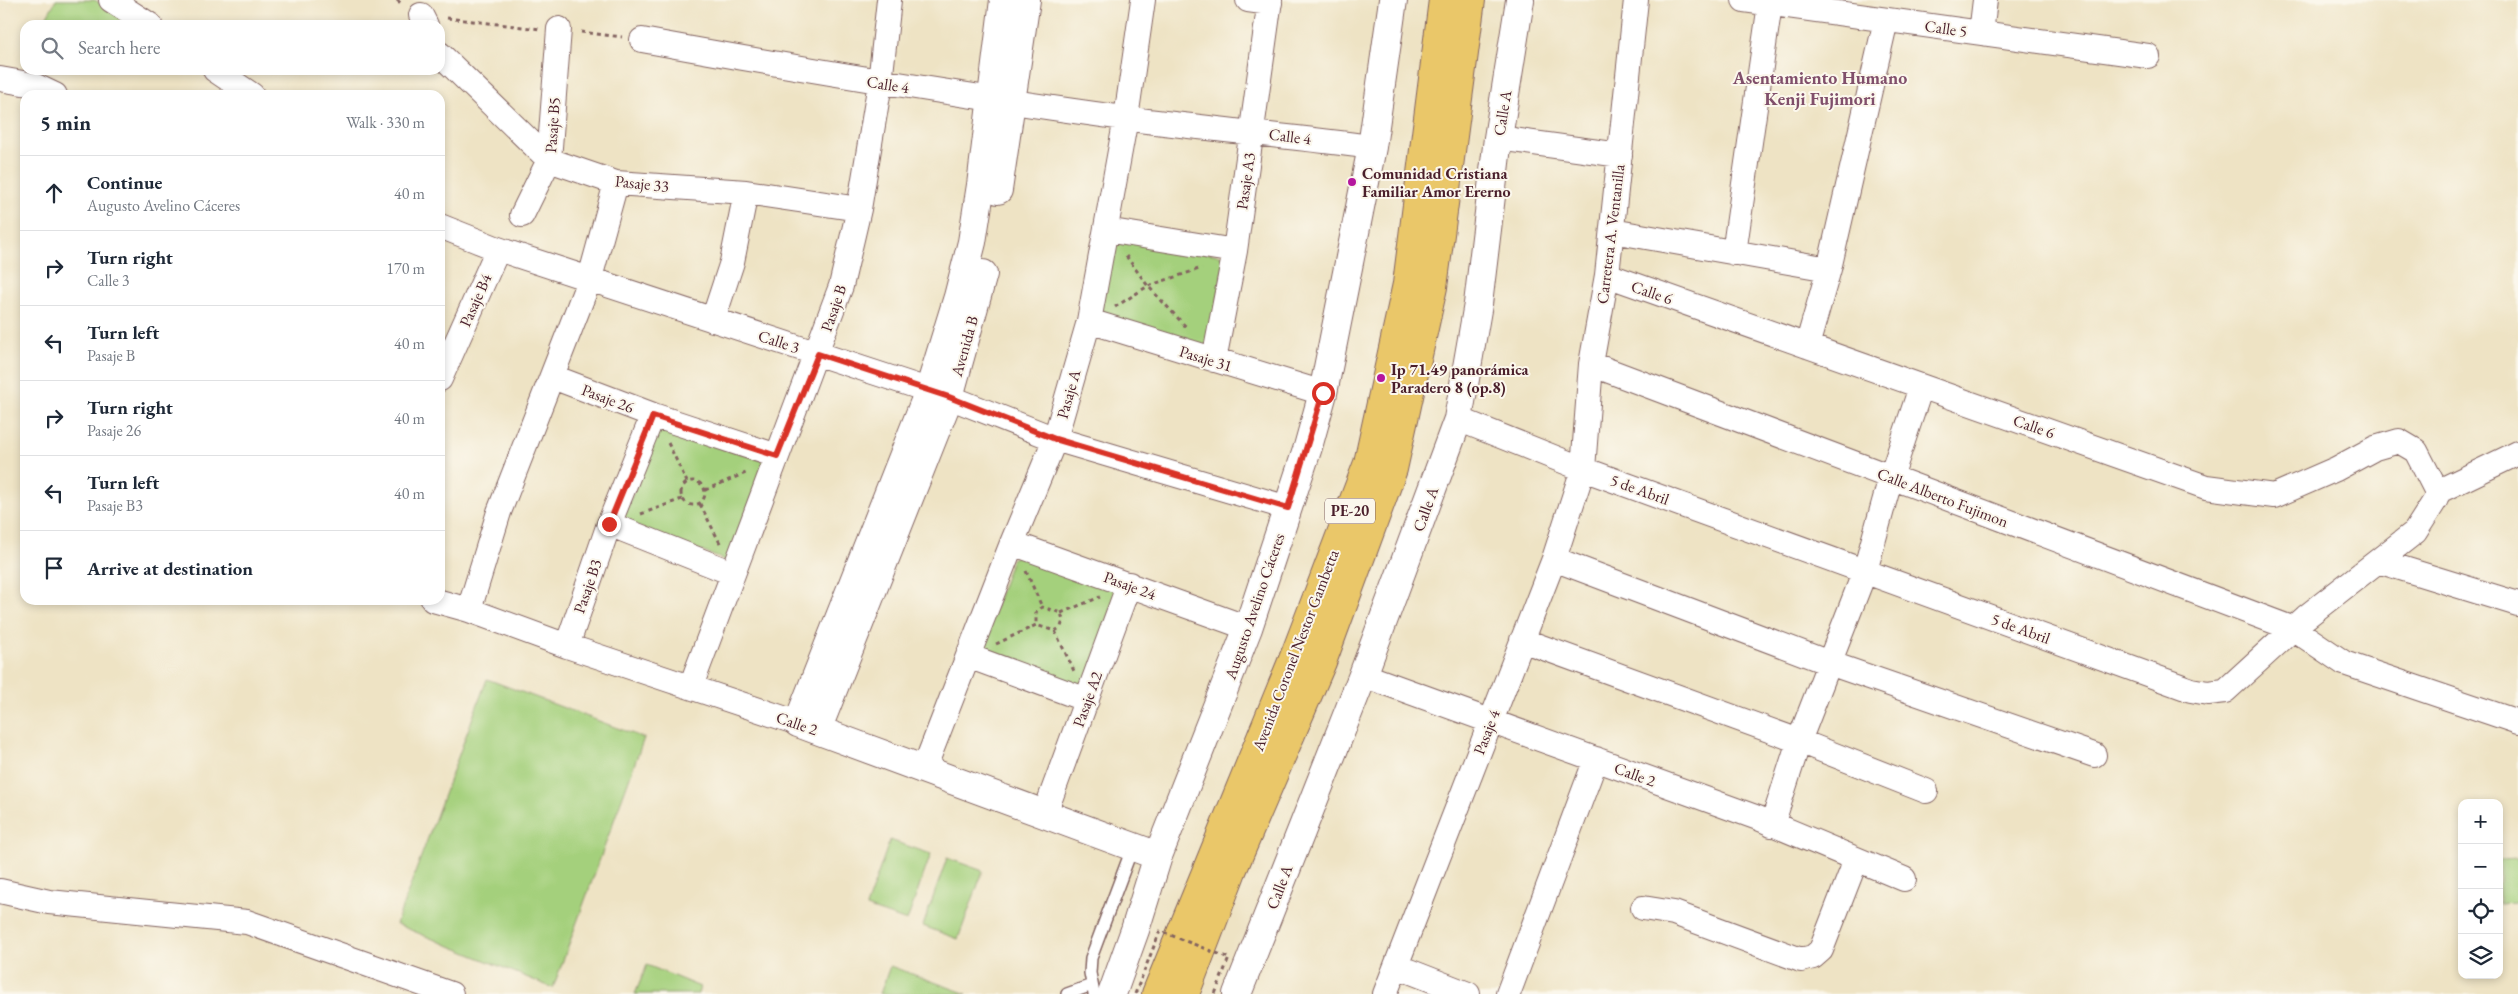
<!DOCTYPE html>
<html lang="en">
<head>
<meta charset="utf-8">
<style>
	:root { --surface:#fff; --page:#f6f6f7; --text:#1f2937; --muted:#747a83; --line:#e0e1e3 }
	body { margin:0; font-family:"EB Garamond",serif; background:var(--page); color:var(--text) }
	.controls { position:absolute; right:15px; bottom:15px; display:grid; overflow:hidden; border-radius:10px; box-shadow:0 2px 8px #0003 }
	.controls button { width:45px; height:45px; display:grid; place-items:center; padding:0; border:0; border-bottom:1px solid var(--line); background:var(--surface); color:var(--text); font:25px sans-serif }
	.stop { position:absolute; width:15px; height:15px; margin:-11px; border:4px solid #d93025; border-radius:50%; background:#fff }
	.stop.end { background:#d93025; border-color:#fff; box-shadow:0 1px 5px #0008 }
	.list { margin:0; padding:0; list-style:none }
	h2 { display:flex; justify-content:space-between; align-items:center; height:65px; margin:0; padding:0 20px; font-size:21px }
	h2 small { font-size:16px; font-weight:400; color:var(--muted) }
	.list li { display:grid; grid-template-columns:32px 1fr auto; gap:15px; align-items:center; box-sizing:border-box; height:75px; padding:0 20px; border-top:1px solid var(--line) }
	.list b { display:block; font-size:19px; white-space:nowrap }
	.list p { margin:0; font-size:16px; white-space:nowrap; color:var(--muted) }
	.list em { font-size:16px; font-style:normal; color:var(--muted) }
	.icon { flex:none; width:28px; height:28px; fill:none; stroke:currentColor; stroke-width:2; stroke-linecap:round; stroke-linejoin:round }
	.map { position:relative; flex:none; width:2518px; height:994px; overflow:hidden }
	.search { position:absolute; background:var(--surface); box-shadow:0 2px 8px #0003; left:20px; top:20px; width:425px; height:55px; display:flex; align-items:center; gap:12px; box-sizing:border-box; padding:0 18px; border-radius:15px; color:var(--muted); font-size:19px }
	.panel { position:absolute; background:var(--surface); box-shadow:0 2px 8px #0003; left:20px; top:90px; width:425px; height:515px; border-radius:15px }
	.map>svg:first-child { display:block }
	.green { fill:#a4d07c; stroke:#777854 }
	.lines { fill:none; stroke-linecap:round; stroke-linejoin:round }
	.service-casing { stroke:#836461; stroke-width:14 }
	.minor-casing { stroke:#836461; stroke-width:26 }
	.tertiary-casing { stroke:#836461; stroke-width:30 }
	.trunk-casing { stroke:#836461; stroke-width:30 }
	.path { stroke:#836461; stroke-width:3; stroke-dasharray:4 4; stroke-linecap:butt }
	.service { stroke:#fff; stroke-width:11 }
	.minor { stroke:#fff; stroke-width:24 }
	.tertiary { stroke:#fff; stroke-width:28 }
	.trunk { stroke:#eac769; stroke-width:28 }
	.path-bridge { stroke:#836461; stroke-width:3; stroke-dasharray:4 4; stroke-linecap:butt }
	.route { stroke:#d93025; stroke-width:6 }
	.poi-dot { fill:#b5179e; stroke:#fbf7ec; stroke-width:2 }
	.labels { text-anchor:middle; stroke-width:4; stroke-linejoin:round; paint-order:stroke }
	.shield { fill:#fbf7ec; stroke:#7f6065; stroke-width:1 }
	.shield-label { font-size:15px; font-weight:bold; fill:#4a1f2b }
	.street-label { font-size:16px; fill:#4a1f2b; stroke:#fbf7ec }
	.poi-label { font-size:16px; font-weight:bold; fill:#4a1f2b; stroke:#fbf7ec; text-anchor:start }
	.neighbourhood-label { font-size:18px; font-weight:bold; fill:#804f6b; stroke:#fbf7ec }
</style>
</head>
<body>
<div class="map">
<svg width="2518" height="994" viewBox="0 0 2518 994">
	<rect width="100%" height="100%" fill="#fbf7ec"/>
	<filter id="ink" filterUnits="userSpaceOnUse"><feTurbulence type="fractalNoise" baseFrequency=".02" numOctaves="2"/><feDisplacementMap in="SourceGraphic" scale="10" xChannelSelector="R" yChannelSelector="G"/><feConvolveMatrix kernelMatrix="1 2 1 2 8 2 1 2 1" color-interpolation-filters="sRGB"/></filter>
	<filter id="wash" filterUnits="userSpaceOnUse"><feTurbulence type="fractalNoise" baseFrequency=".0096" numOctaves="4" result="noise"/><feDisplacementMap in="SourceGraphic" scale="20" xChannelSelector="R" yChannelSelector="G"/><feGaussianBlur stdDeviation="1.12" result="paint"/><feColorMatrix in="noise" values="0 0 0 0 0 0 0 0 0 0 0 0 0 0 0 0 0 1.4 0 .05"/><feComposite in="paint" operator="in"/></filter>
	<g filter="url(#wash)">
		<rect width="100%" height="100%" fill="#eee3c4"/>
		<path class="green" d="M 56,0 L 95,0 L 133,24 L 42,25 Z
			M 1112,236 L 1225,256 L 1209,351 L 1099,321 Z
			M 663,428 L 765,461 L 730,562 L 627,523 L 624,517 L 657,431 Z
			M 1022,554 L 1118,589 L 1085,686 L 1074,689 L 984,653 L 982,645 L 1012,559 Z
			M 487,679 L 644,738 L 553,988 L 396,924 Z
			M 890,840 L 931,854 L 907,921 L 866,907 Z
			M 947,858 L 983,871 L 958,939 L 923,926 Z
			M 2518,859 L 2518,903 L 2499,904 L 2499,860 Z
			M 647,965 L 700,987 L 698,994 L 635,994 Z
			M 890,966 L 967,994 L 880,994 Z"/>
	</g>
	<g filter="url(#ink)">
		<g class="lines">
			<defs>
				<path id="service" d="M 1067,994 L 1092,985
					M 1094,994 L 1090,973 L 1091,958 L 1133,846"/>
				<path id="minor" d="M 111,0 L 150,25
					M 1248,0 L 1270,3
					M 1744,0 L 2148,56
					M 421,15 L 426,25
					M 1981,33 L 1985,0
					M 642,40 C 802,69 963,96 1124,118 C 1207,129 1290,136 1372,147
					M 440,54 L 549,160 L 616,183 L 746,192 L 859,209
					M 215,70 L 252,95
					M 0,79 L 34,85 L 55,95
					M 1498,138 L 1620,155
					M 522,215 L 549,160 L 559,29
					M 440,226 L 498,249 L 949,397 L 1055,439 L 1288,508
					M 1106,230 L 1235,251
					M 1612,231 L 1829,269
					M 1734,253 L 1770,4
					M 1607,275 L 2206,487 L 2274,496 L 2336,469 L 2375,448 L 2399,441 L 2416,451 L 2437,492
					M 713,320 L 732,262 L 746,192
					M 1089,321 L 1323,393
					M 1807,346 L 1829,269 L 1886,20
					M 1214,360 L 1235,251 L 1270,0
					M 1591,364 L 2294,629 L 2344,663 L 2518,722
					M 553,377 L 653,415 L 777,456
					M 440,379 L 498,249
					M 1458,419 L 1583,469 L 2191,690 L 2208,693 L 2225,691 L 2306,617 L 2415,532 L 2436,499 L 2437,492 L 2518,453
					M 609,524 L 732,573
					M 1012,543 L 1248,628
					M 1554,559 L 1829,663 L 2094,755
					M 2378,561 L 2518,604
					M 433,600 L 469,610 L 567,646 L 798,723
					M 469,610 L 499,512 L 590,278 L 616,183
					M 1522,640 L 1799,741 L 1926,791
					M 567,646 L 609,524 L 653,415
					M 968,656 L 1087,700
					M 1363,675 L 1758,818 L 1904,879
					M 691,686 L 841,286 L 859,209 L 880,83 L 889,0
					M 924,769 L 1012,543 L 1055,439 L 1089,321 L 1126,118 L 1143,0
					M 1045,813 L 1129,584
					M 1772,825 L 1799,741 L 1865,571 L 1891,477 L 1921,387
					M 0,891 L 49,902 L 247,922 L 451,994
					M 1643,908 L 1674,913 L 1801,960 L 1813,957 L 1821,950 L 1856,860
					M 1396,966 L 1468,994
					M 1385,994 L 1554,559 L 1583,469 L 1591,364 L 1607,275 L 1636,0
					M 1508,994 L 1596,759"/>
				<path id="tertiary" d="M 1004,0 L 981,185 L 972,242 L 958,297 L 929,391 L 798,723 L 1158,856
					M 998,190 L 1026,0
					M 817,730 L 949,397 L 983,274
					M 1112,994 L 1135,930 L 1158,856 L 1248,628 L 1308,447 L 1323,393 L 1372,147 L 1393,0
					M 1237,994 L 1363,675 L 1458,419 L 1478,304 L 1498,138 L 1520,0"/>
				<path id="trunk" d="M 1156,994 L 1296,652 L 1368,463 L 1407,284 L 1443,0
					M 1185,994 L 1232,871 L 1322,662 L 1393,469 L 1433,287 L 1471,0"/>
			</defs>
			<use href="#service" class="service-casing"/>
			<use href="#minor" class="minor-casing"/>
			<use href="#tertiary" class="tertiary-casing"/>
			<use href="#trunk" class="trunk-casing"/>
			<path class="path" d="M 397,0 L 403,5
				M 447,18 L 540,29
				M 581,32 L 622,37
				M 1126,256 L 1148,286 L 1188,329
				M 1115,307 L 1148,286 L 1202,268
				M 668,443 L 687,482
				M681 493a12 12 0 1 1 24 0a12 12 0 1 1-24 0Z
				M 705,490 L 748,472
				M 700,504 L 721,545
				M 641,514 L 682,499
				M 1026,571 L 1042,607
				M 1061,613 L 1100,597
				M 1055,631 L 1074,671
				M 996,644 L 1036,625 L 1055,631 L 1061,627 L 1063,620 L 1061,613 L 1042,607 L 1036,612 L 1036,625"/>
			<use href="#service" class="service"/>
			<use href="#minor" class="minor"/>
			<use href="#tertiary" class="tertiary"/>
			<use href="#trunk" class="trunk"/>
			<path class="path-bridge" d="M 1135,994 L 1160,931 L 1229,958 L 1215,994"/>
		</g>
	</g>
	<g class="lines" filter="url(#ink)">
		<path class="route" d="M 609,524 L 653,416 L 777,456 L 818,354 L 949,397 L 1055,439 L 1288,508 L 1323,393"/>
	</g>
	<g class="poi-dot">
		<circle cx="1352" cy="182" r="5"/>
		<circle cx="1381" cy="378" r="5"/>
	</g>
	<g class="labels">
		<rect class="shield" x="1325" y="498.5" width="50" height="25" rx="4"/>
		<g class="shield-label">
			<text x="1350" y="516">PE-20</text>
		</g>
		<g class="street-label">
			<text transform="translate(1946 28) rotate(8)" y="6">Calle 5</text>
			<text transform="translate(888 84) rotate(9)" y="6">Calle 4</text>
			<text transform="translate(1502 113) rotate(-81)" y="6">Calle A</text>
			<text transform="translate(552 125) rotate(-86)" y="6">Pasaje B5</text>
			<text transform="translate(1290 136) rotate(7)" y="6">Calle 4</text>
			<text transform="translate(1245 181) rotate(-82)" y="6">Pasaje A3</text>
			<text transform="translate(642 183) rotate(6)" y="6">Pasaje 33</text>
			<text transform="translate(1610 234) rotate(-83)" y="6">Carretera A. Ventanilla</text>
			<text transform="translate(1652 292) rotate(19)" y="6">Calle 6</text>
			<text transform="translate(475 300) rotate(-66)" y="6">Pasaje B4</text>
			<text transform="translate(833 308) rotate(-71)" y="6">Pasaje B</text>
			<text transform="translate(779 341) rotate(18)" y="6">Calle 3</text>
			<text transform="translate(964 346) rotate(-74)" y="6">Avenida B</text>
			<text transform="translate(1206 358) rotate(17)" y="6">Pasaje 31</text>
			<text transform="translate(1068 394) rotate(-74)" y="6">Pasaje A</text>
			<text transform="translate(608 398) rotate(21)" y="6">Pasaje 26</text>
			<text transform="translate(2034 426) rotate(19)" y="6">Calle 6</text>
			<text transform="translate(1640 489) rotate(20)" y="6">5 de Abril</text>
			<text transform="translate(1943 497) rotate(21)" y="6">Calle Alberto Fujimon</text>
			<text transform="translate(1425 509) rotate(-70)" y="6">Calle A</text>
			<text transform="translate(1130 585) rotate(20)" y="6">Pasaje 24</text>
			<text transform="translate(587 586) rotate(-71)" y="6">Pasaje B3</text>
			<text transform="translate(1254 606) rotate(-71)" y="6">Augusto Avelino Cáceres</text>
			<text transform="translate(2021 628) rotate(20)" y="6">5 de Abril</text>
			<text transform="translate(1295 650) rotate(-69)" y="6">Avenida Coronel Nestor Gambetta</text>
			<text transform="translate(1087 699) rotate(-70)" y="6">Pasaje A2</text>
			<text transform="translate(797 723) rotate(19)" y="6">Calle 2</text>
			<text transform="translate(1486 732) rotate(-69)" y="6">Pasaje 4</text>
			<text transform="translate(1635 774) rotate(20)" y="6">Calle 2</text>
			<text transform="translate(1279 887) rotate(-69)" y="6">Calle A</text>
		</g>
		<g class="poi-label">
			<text x="1362" y="179">Comunidad Cristiana<tspan x="1362" dy="18">Familiar Amor Ererno</tspan></text>
			<text x="1391" y="375">Ip 71.49 panorámica<tspan x="1391" dy="18">Paradero 8 (op.8)</tspan></text>
		</g>
		<g class="neighbourhood-label">
			<text x="1820" y="84">Asentamiento Humano<tspan x="1820" dy="21">Kenji Fujimori</tspan></text>
		</g>
	</g>
</svg>
<div class="controls">
<button>+</button>
<button>−</button>
<button><svg class="icon" aria-label="locate" viewBox="0 0 24 24"><circle cx="12" cy="12" r="6"/><path d="M12 2v4M12 18v4M2 12h4M18 12h4"/></svg></button>
<button><svg class="icon" aria-label="layers" viewBox="0 0 24 24"><path d="M12 4l9 5-9 5-9-5zM3 14l9 5 9-5"/></svg></button>
</div>
<div class="stop" style="left:1323px;top:393px"></div>
<div class="stop end" style="left:609px;top:524px"></div>
<div class="search"><svg class="icon" aria-label="search" viewBox="0 0 24 24"><circle cx="10" cy="10" r="6"/><path d="M15 15l6 6"/></svg>Search here</div>
<section class="panel">
<h2>5 min<small>Walk · 330 m</small></h2>
<ul class="list">
<li><svg class="icon" aria-label="ahead" viewBox="0 0 24 24"><path d="M12 20V5M6 11l6-6 6 6"/></svg><div><b>Continue</b><p>Augusto Avelino Cáceres</p></div><em>40 m</em></li>
<li><svg class="icon" aria-label="right" viewBox="0 0 24 24"><path d="M7 20v-9h11M14 6l5 5-5 5"/></svg><div><b>Turn right</b><p>Calle 3</p></div><em>170 m</em></li>
<li><svg class="icon" aria-label="left" viewBox="0 0 24 24"><path d="M17 20v-9H6M10 6l-5 5 5 5"/></svg><div><b>Turn left</b><p>Pasaje B</p></div><em>40 m</em></li>
<li><svg class="icon" aria-label="right" viewBox="0 0 24 24"><path d="M7 20v-9h11M14 6l5 5-5 5"/></svg><div><b>Turn right</b><p>Pasaje 26</p></div><em>40 m</em></li>
<li><svg class="icon" aria-label="left" viewBox="0 0 24 24"><path d="M17 20v-9H6M10 6l-5 5 5 5"/></svg><div><b>Turn left</b><p>Pasaje B3</p></div><em>40 m</em></li>
<li><svg class="icon" aria-label="arrive" viewBox="0 0 24 24"><path d="M6 21V4h12l-3 4 3 4H6"/></svg><div><b>Arrive at destination</b></div></li>
</ul>
</section>
</div>
</body>
</html>
